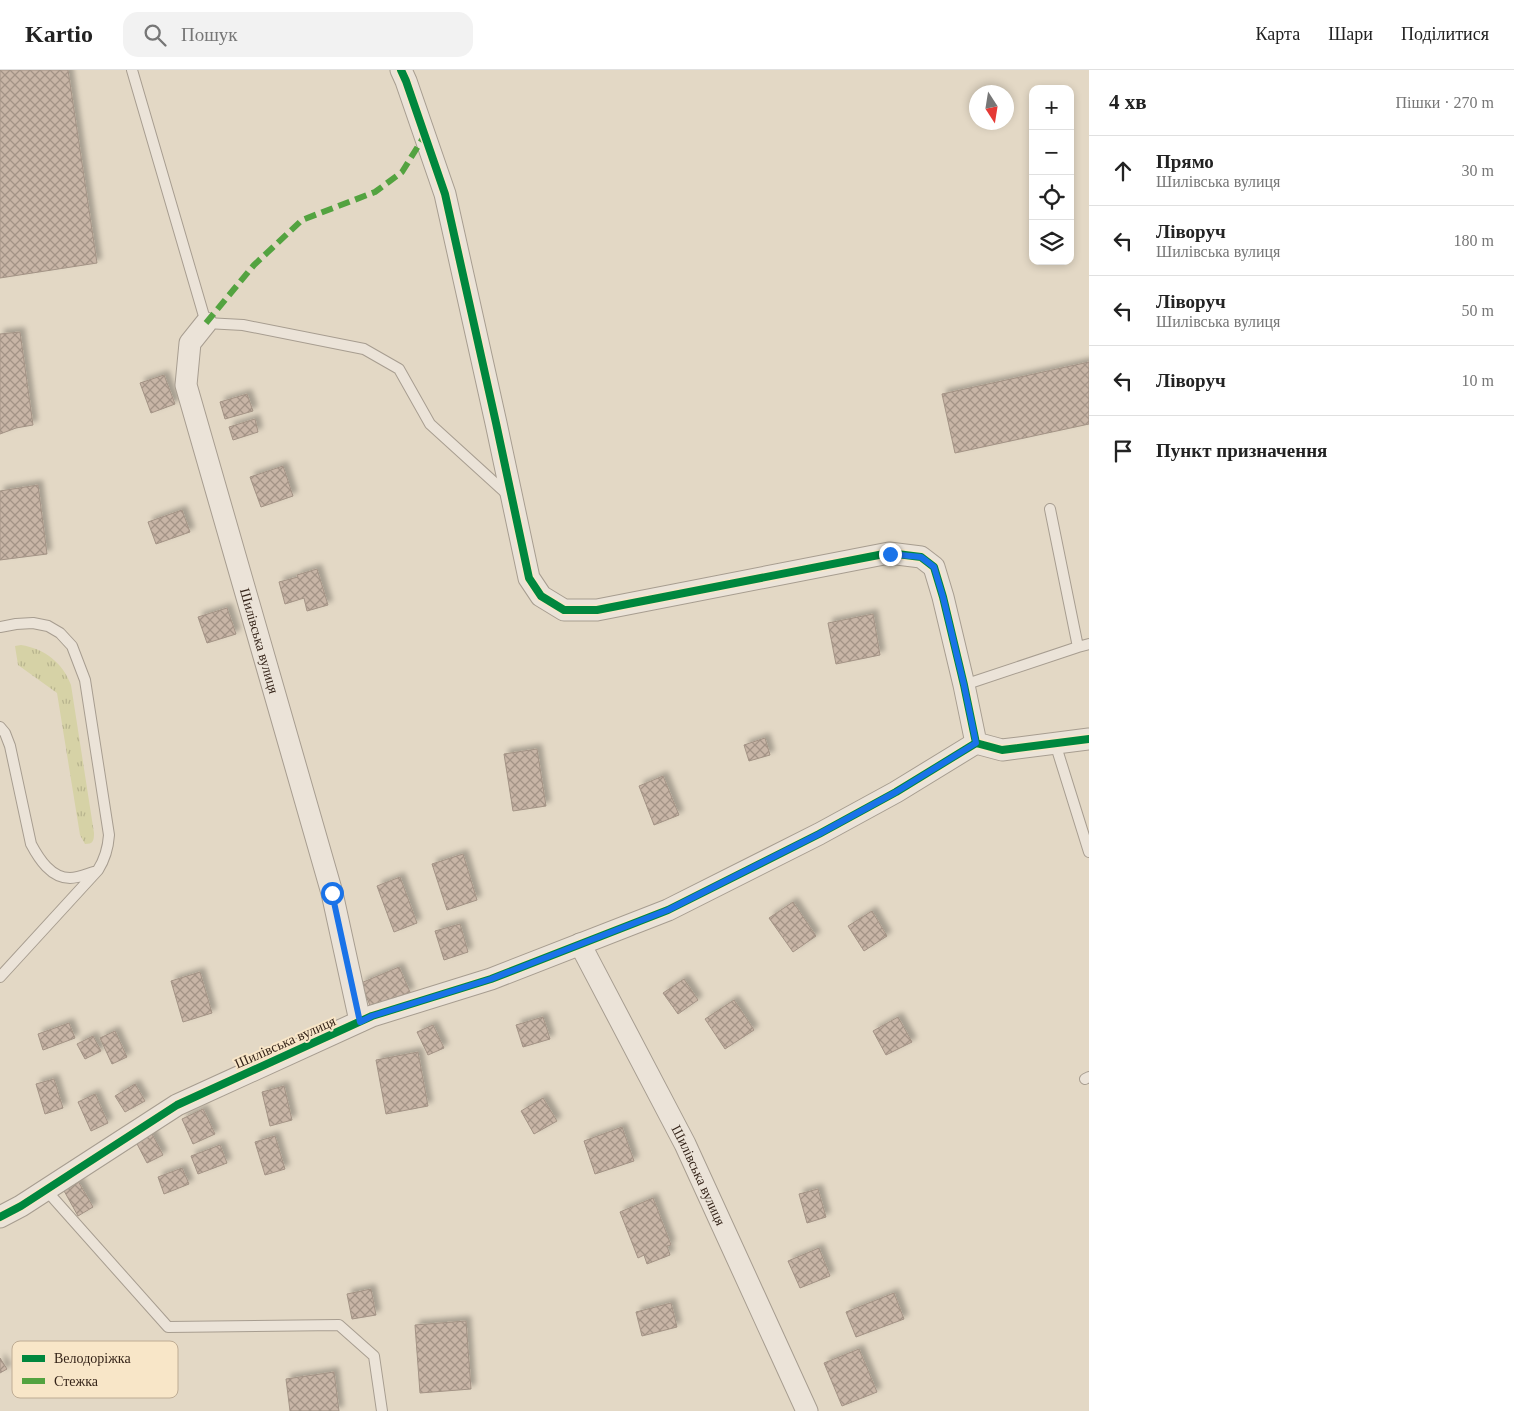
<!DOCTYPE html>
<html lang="uk">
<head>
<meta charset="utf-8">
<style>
	:root { --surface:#fff; --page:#f2f2f2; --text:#222; --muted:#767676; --line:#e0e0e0 }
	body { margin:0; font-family:Georgia,serif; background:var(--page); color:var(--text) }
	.controls { position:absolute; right:15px; top:15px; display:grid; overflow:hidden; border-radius:10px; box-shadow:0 2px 8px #0003 }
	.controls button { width:45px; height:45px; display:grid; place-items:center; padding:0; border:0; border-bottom:1px solid var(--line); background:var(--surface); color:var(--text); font:25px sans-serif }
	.compass { position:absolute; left:969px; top:15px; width:45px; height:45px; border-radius:50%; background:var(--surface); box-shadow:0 2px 8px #0003; rotate:168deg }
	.stop { position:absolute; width:15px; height:15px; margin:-11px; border:4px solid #1a73e8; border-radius:50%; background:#fff }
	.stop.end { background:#1a73e8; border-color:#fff; box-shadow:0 1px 5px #0008 }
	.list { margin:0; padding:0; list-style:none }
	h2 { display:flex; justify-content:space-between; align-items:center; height:65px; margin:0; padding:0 20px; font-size:21px }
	h2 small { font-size:16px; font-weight:400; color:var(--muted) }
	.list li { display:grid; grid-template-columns:32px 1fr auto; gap:15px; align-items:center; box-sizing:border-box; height:70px; padding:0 20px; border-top:1px solid var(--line) }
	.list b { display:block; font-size:19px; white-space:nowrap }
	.list p { margin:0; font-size:16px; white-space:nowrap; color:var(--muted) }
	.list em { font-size:16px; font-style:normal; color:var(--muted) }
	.icon { flex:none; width:28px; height:28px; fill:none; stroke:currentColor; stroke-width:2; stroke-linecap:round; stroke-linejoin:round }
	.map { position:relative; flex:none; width:1089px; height:1341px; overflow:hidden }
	header { display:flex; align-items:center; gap:30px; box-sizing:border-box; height:70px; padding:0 25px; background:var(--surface); border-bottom:1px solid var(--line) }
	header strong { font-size:24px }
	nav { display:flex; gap:28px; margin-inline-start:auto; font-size:18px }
	.search { width:350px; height:45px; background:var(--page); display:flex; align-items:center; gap:12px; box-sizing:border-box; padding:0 18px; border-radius:15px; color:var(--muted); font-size:19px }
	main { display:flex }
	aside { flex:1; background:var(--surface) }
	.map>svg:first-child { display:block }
	.grass { fill:url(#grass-tufts) }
	.building { fill:url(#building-cross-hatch); stroke:#a39385; filter:url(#shadow) }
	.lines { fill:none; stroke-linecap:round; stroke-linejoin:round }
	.service-casing { stroke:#a79d90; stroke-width:12 }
	.minor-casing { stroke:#a79d90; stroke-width:23 }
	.service { stroke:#ebe3d8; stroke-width:10 }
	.minor { stroke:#ebe3d8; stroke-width:21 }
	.quiet { stroke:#53a340; stroke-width:6; stroke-dasharray:12 6; stroke-linecap:butt }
	.cycleway-casing { stroke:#f8e6c8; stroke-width:11 }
	.cycleway { stroke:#00873e; stroke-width:8 }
	.route { stroke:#1a73e8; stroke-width:6 }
	.labels { text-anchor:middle; stroke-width:4; stroke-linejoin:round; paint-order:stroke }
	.street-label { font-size:14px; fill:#352419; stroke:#f8e6c8 }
	.key { fill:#f8e6c8; stroke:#beac94; stroke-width:1 }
	.key-label { font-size:14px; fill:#352419 }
</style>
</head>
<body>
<header>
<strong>Kartio</strong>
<div class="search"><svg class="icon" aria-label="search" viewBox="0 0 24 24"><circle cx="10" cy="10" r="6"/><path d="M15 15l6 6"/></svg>Пошук</div>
<nav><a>Карта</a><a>Шари</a><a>Поділитися</a></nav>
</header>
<main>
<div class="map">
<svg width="1089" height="1341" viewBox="0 0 1089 1341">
	<defs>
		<pattern id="grass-tufts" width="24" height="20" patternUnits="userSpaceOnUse" patternTransform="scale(1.25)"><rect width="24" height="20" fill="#d6d2a6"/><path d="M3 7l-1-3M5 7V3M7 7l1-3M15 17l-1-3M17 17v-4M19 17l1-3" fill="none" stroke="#b8b48e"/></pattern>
		<pattern id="building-cross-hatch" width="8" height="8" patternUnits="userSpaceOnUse" patternTransform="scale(1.25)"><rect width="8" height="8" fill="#c8b5a6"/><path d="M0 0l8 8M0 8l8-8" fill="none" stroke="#a39386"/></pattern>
		<filter id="shadow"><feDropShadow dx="4.5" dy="-4.5" stdDeviation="2.5" flood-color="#0004"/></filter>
	</defs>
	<rect width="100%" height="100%" fill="#e3d8c5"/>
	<path class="grass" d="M 21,575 C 45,579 63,593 71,615 L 94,763 C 94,771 93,774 85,774 L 80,765 L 57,623 L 18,595 L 15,576 Z"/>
	<path class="building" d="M 0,0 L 68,0 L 97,193 L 0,208 Z
		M 20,262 L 33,355 L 16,358 L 0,364 L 0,264 Z
		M 1089,292 L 1089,354 L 955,383 L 942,324 Z
		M 164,305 L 175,334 L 151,343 L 140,313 Z
		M 247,324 L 253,341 L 225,349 L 220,332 Z
		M 255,349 L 258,362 L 233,370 L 229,357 Z
		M 283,396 L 293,426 L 261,437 L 250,407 Z
		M 38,415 L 47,484 L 0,490 L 0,421 Z
		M 182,440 L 190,462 L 156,474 L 148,452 Z
		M 317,499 L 328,535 L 307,541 L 304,528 L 285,534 L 279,512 L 298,507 L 297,505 Z
		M 227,538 L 236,564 L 207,573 L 198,547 Z
		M 873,544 L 880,585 L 836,594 L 828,553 Z
		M 765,668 L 770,685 L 749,691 L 744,675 Z
		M 537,679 L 546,736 L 513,741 L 504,684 Z
		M 663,706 L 679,745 L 654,755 L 639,716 Z
		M 463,784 L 477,830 L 447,840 L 432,794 Z
		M 400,807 L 417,853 L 394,862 L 377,816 Z
		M 793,832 L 816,866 L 793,882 L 769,848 Z
		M 872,841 L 887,866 L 864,881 L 848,856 Z
		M 460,854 L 468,882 L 444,890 L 435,861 Z
		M 399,897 L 410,922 L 371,938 L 361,913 Z
		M 200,902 L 212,943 L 183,952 L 171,911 Z
		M 684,909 L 698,930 L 678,944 L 663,923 Z
		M 734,930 L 754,960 L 725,979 L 705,949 Z
		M 543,947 L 550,969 L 523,977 L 516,955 Z
		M 898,947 L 912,972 L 886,985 L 873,961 Z
		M 69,953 L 75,968 L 43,980 L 38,964 Z
		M 433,955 L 444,978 L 428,985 L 417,962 Z
		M 115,961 L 127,987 L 112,994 L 100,968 Z
		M 93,966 L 101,981 L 85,989 L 77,974 Z
		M 418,982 L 428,1036 L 386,1044 L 376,990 Z
		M 54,1009 L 63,1038 L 45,1044 L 36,1014 Z
		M 135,1014 L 145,1031 L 125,1042 L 115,1026 Z
		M 284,1016 L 292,1050 L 270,1056 L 262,1022 Z
		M 95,1024 L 108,1053 L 91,1061 L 78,1032 Z
		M 543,1028 L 557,1051 L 534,1064 L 521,1041 Z
		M 203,1039 L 215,1064 L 193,1074 L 182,1049 Z
		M 622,1057 L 634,1091 L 595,1104 L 584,1071 Z
		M 151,1062 L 163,1085 L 147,1093 L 135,1070 Z
		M 275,1066 L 285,1099 L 265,1105 L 255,1072 Z
		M 220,1075 L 227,1093 L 198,1104 L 191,1086 Z
		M 182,1098 L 189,1114 L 164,1124 L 158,1107 Z
		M 78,1111 L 93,1137 L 78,1146 L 63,1119 Z
		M 818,1119 L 826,1147 L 807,1153 L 799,1124 Z
		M 653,1128 L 671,1175 L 667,1176 L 670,1185 L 647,1194 L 644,1185 L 638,1188 L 620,1142 Z
		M 819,1178 L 830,1206 L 800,1218 L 788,1191 Z
		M 371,1219 L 376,1245 L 352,1249 L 347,1224 Z
		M 894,1223 L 904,1249 L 856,1267 L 846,1242 Z
		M 671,1233 L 677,1257 L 642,1266 L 636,1242 Z
		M 466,1251 L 471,1319 L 420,1323 L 415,1255 Z
		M 859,1279 L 877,1322 L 842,1336 L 824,1293 Z
		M 0,1288 L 7,1299 L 0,1303 Z
		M 334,1302 L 339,1341 L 290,1341 L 286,1309 Z"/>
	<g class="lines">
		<defs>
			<path id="service" d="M 132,0 L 206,253 L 243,255 L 364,279 L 399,299 L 430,354 L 507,424
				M 0,557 L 16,554 L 33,553 L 48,556 L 60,563 L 72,576 L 85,610 L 109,765 C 108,779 105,789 98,800 L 0,907
				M 1078,577 L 1089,574
				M 964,615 L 1078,577 L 1050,439
				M 0,657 L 5,663 L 10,676 L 31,774 C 39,789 51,808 70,808 C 79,808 89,803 97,801
				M 1055,673 L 1089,782
				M 1085,1009 L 1089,1007
				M 46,1120 L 168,1257 L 339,1255 L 374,1286 L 382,1341"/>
			<g id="minor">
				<path d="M 401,0 L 406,11 L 445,124 L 496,353 L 529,508 L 541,526 L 564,540 L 597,540 L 889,483 L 921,487 L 934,497 L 943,527 L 964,615 L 976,673 L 1002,680 L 1089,669"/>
				<path id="s1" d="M 206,253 L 190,273 L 186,315 L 332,823 L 360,951"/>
				<path id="s2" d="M 580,874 L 685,1074 L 807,1341"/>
				<path d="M 0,1147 L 21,1136 L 177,1035 L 372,946 L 491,909 L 668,840 L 819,764 L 896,722 L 976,673"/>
			</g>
		</defs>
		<use href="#service" class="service-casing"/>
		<use href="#minor" class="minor-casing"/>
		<use href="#service" class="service"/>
		<use href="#minor" class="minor"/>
		<path class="quiet" d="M 206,253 L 254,195 L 302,150 L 375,122 L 402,102 L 425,65"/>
		<defs>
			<path id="cycleway" d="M 401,0 L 406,11 L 445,124 L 496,353 L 529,508 L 541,526 L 564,540 L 597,540 L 889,483 L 921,487 L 934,497 L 943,527 L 964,615 L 976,673 L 1002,680 L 1089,669
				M 0,1147 L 21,1136 L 177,1035 L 372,946 L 491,909 L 668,840 L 819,764 L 896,722 L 976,673"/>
		</defs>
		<use href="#cycleway" class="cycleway-casing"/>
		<use href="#cycleway" class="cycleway"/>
	</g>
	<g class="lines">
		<path class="route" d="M 332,823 L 360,952 L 372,946 L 491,909 L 668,840 L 819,764 L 896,722 L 976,673 L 964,615 L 943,527 L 934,497 L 921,487 L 890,484"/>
	</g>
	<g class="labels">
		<g class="street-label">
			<text dy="5" stroke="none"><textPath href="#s1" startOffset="334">Шилівська вулиця</textPath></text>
			<text transform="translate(285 972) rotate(-24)" y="5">Шилівська вулиця</text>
			<text dy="5" stroke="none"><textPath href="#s2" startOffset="260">Шилівська вулиця</textPath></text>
		</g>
	</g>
	<rect x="12" y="1271" width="166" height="57" rx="8" class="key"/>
	<rect x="22" y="1285" width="23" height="7" fill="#00873e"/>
	<rect x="22" y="1308" width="23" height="6" fill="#53a340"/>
	<g class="key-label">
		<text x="54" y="1293">Велодоріжка</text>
		<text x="54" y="1316">Стежка</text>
	</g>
</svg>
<div class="controls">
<button>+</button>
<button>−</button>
<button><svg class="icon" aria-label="locate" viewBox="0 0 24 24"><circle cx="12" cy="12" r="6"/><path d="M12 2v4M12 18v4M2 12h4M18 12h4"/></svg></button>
<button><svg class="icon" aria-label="layers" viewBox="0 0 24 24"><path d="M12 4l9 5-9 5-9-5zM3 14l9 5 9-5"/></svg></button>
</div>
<svg class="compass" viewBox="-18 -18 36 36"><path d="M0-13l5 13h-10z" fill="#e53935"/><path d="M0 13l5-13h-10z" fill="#767676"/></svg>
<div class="stop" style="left:332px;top:823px"></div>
<div class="stop end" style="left:890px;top:484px"></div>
</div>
<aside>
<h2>4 хв<small>Пішки · 270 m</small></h2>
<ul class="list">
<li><svg class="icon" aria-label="ahead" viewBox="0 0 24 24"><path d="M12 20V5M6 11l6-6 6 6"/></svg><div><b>Прямо</b><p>Шилівська вулиця</p></div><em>30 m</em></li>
<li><svg class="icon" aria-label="left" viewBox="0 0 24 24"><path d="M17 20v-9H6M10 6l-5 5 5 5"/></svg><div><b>Ліворуч</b><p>Шилівська вулиця</p></div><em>180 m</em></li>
<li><svg class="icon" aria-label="left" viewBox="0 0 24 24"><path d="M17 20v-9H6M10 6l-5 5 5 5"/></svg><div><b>Ліворуч</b><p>Шилівська вулиця</p></div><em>50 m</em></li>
<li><svg class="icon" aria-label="left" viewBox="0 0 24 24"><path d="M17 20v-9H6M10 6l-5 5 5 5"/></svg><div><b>Ліворуч</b></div><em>10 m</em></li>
<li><svg class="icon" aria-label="arrive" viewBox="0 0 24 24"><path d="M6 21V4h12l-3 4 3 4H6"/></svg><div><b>Пункт призначення</b></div></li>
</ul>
</aside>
</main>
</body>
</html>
